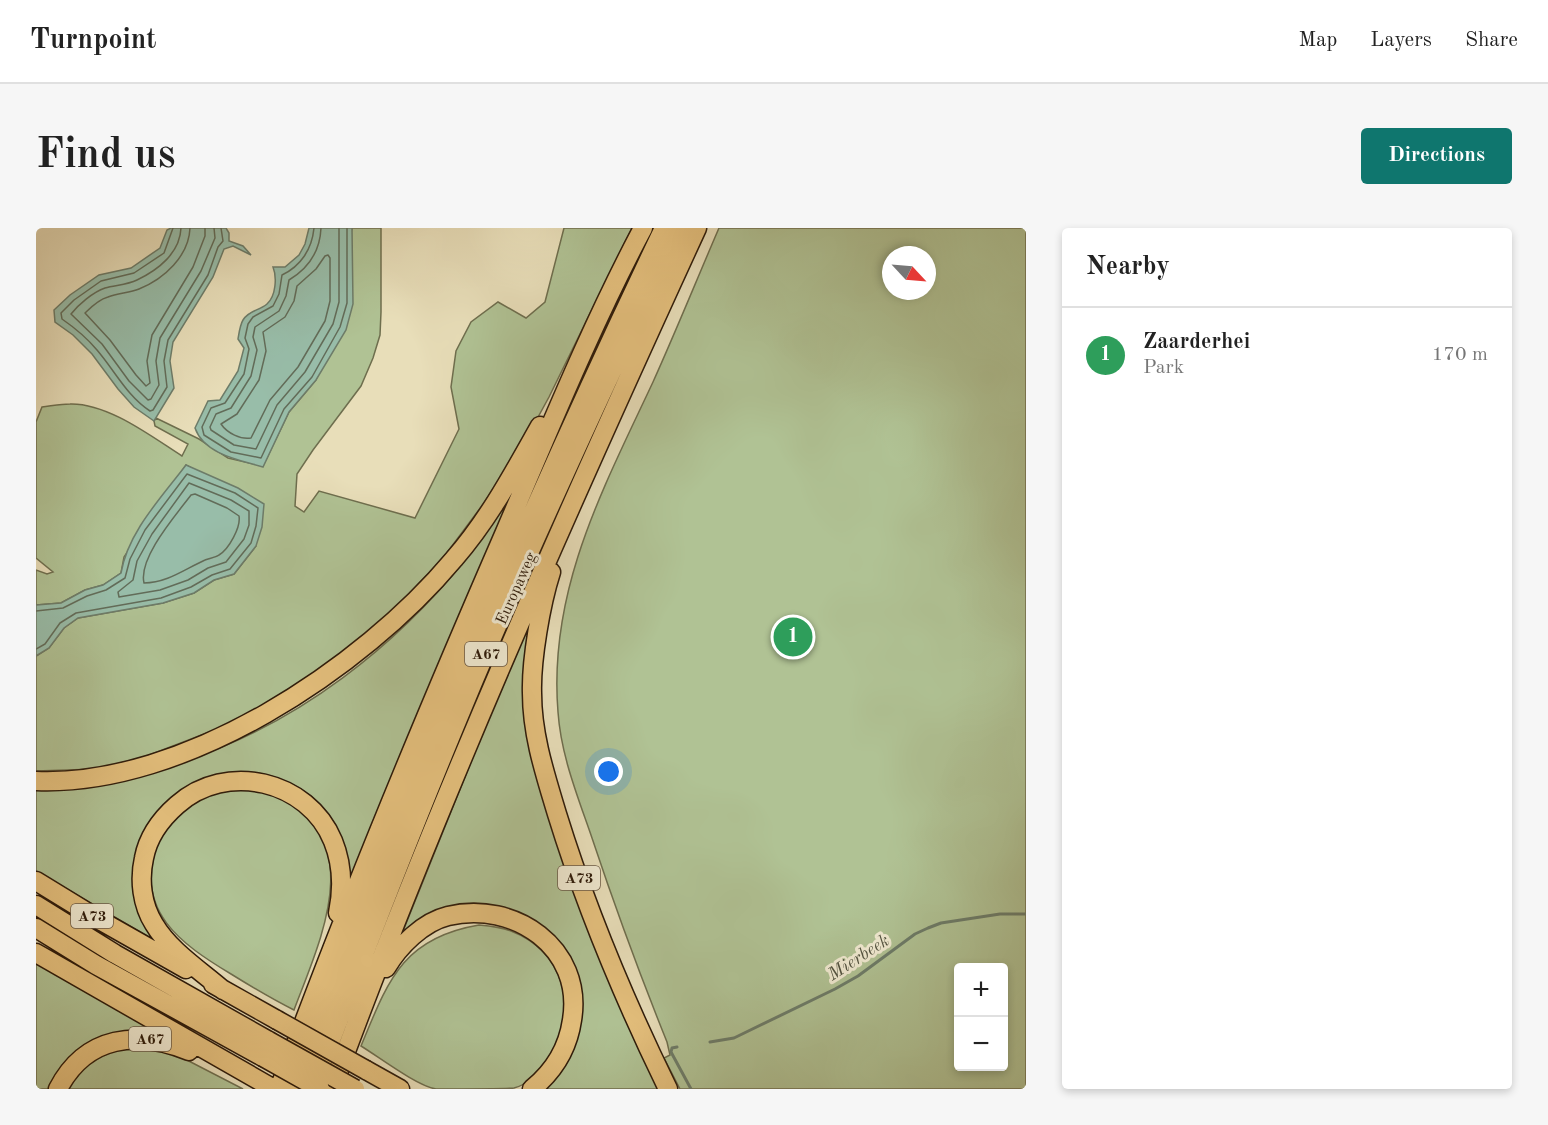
<!DOCTYPE html>
<html lang="en">
<head>
<meta charset="utf-8">
<style>
	:root { --surface:#fff; --page:#f6f6f6; --text:#222; --muted:#767676; --line:#e0e0e0; --accent:#0f766e }
	body { margin:0; font-family:"Old Standard TT",serif; background:var(--page); color:var(--text) }
	.controls { position:absolute; right:18px; bottom:18px; display:grid; overflow:hidden; border-radius:6px; box-shadow:0 3px 9px #0003 }
	.controls button { width:54px; height:54px; display:grid; place-items:center; padding:0; border:0; border-bottom:2px solid var(--line); background:var(--surface); color:var(--text); font:30px sans-serif }
	.compass { position:absolute; left:846px; top:18px; width:54px; height:54px; border-radius:50%; background:var(--surface); box-shadow:0 3px 9px #0003; rotate:116deg }
	.you { position:absolute; left:573px; top:544px; width:21px; height:21px; margin:-15px; border:4px solid #fff; border-radius:50%; background:#1a73e8; box-shadow:0 0 0 9px #1a73e833 }
	.badge { display:grid; place-items:center; width:39px; height:39px; border-radius:50%; background:var(--accent); color:#fff; font-size:20px; font-weight:700 }
	.pin { position:absolute; translate:-50% -50%; border:3px solid #fff; box-shadow:0 2px 6px #0006 }
	.list { margin:0; padding:0; list-style:none }
	h2 { display:flex; justify-content:space-between; align-items:center; height:78px; margin:0; padding:0 24px; font-size:26px }
	h2 small { font-size:20px; font-weight:400; color:var(--muted) }
	.list li { display:grid; grid-template-columns:39px 1fr auto; gap:18px; align-items:center; box-sizing:border-box; height:96px; padding:0 24px; border-top:2px solid var(--line) }
	.list b { display:block; font-size:22px; white-space:nowrap }
	.list p { margin:0; font-size:20px; white-space:nowrap; color:var(--muted) }
	.list em { font-size:20px; font-style:normal; color:var(--muted) }
	.map { position:relative; flex:none; width:990px; height:861px; overflow:hidden; border-radius:6px }
	header { display:flex; align-items:center; gap:36px; box-sizing:border-box; height:84px; padding:0 30px; background:var(--surface); border-bottom:2px solid var(--line) }
	header strong { font-size:28px }
	nav { display:flex; gap:33px; margin-inline-start:auto; font-size:21px }
	.intro { display:flex; align-items:center; justify-content:space-between; box-sizing:border-box; height:144px; padding:0 36px }
	h1 { margin:0; font-size:42px }
	.button { padding:15px 27px; border-radius:6px; background:var(--accent); color:#fff; font-size:21px; font-weight:700 }
	main { display:flex; gap:36px; padding:0 36px }
	aside { flex:1; background:var(--surface); border-radius:6px; box-shadow:0 3px 9px #0003 }
	.map>svg:first-child { display:block }
	.green { fill:#b0c294; stroke:#6e6e4e; stroke-width:1.5; fill-rule:evenodd }
	.water { fill:#98bda9; stroke:#6d7c69; stroke-width:1.5 }
	.lines { fill:none; stroke-linecap:round; stroke-linejoin:round }
	.shore { stroke:#626c59; stroke-width:1.5 }
	.stream { stroke:#6d7c69; stroke-width:3 }
	.highway-casing { stroke:#2d1a09; stroke-width:21 }
	.highway { stroke:#e4bf7c; stroke-width:18 }
	.highway-bridge-casing { stroke:#2d1a09; stroke-width:21; stroke-linecap:butt }
	.highway-bridge { stroke:#e4bf7c; stroke-width:18 }
	.labels { text-anchor:middle; stroke-width:6; stroke-linejoin:round; paint-order:stroke }
	.shield { fill:#f0ead2; stroke:#685845; stroke-width:1.5 }
	.shield-label { font-size:15px; font-weight:bold; fill:#2d1a09 }
	.street-label { font-size:16px; fill:#2d1a09; stroke:#f0ead2 }
	.water-label { font-size:18px; font-style:italic; fill:#525341; stroke:#f0ead2 }
</style>
</head>
<body>
<header>
<strong>Turnpoint</strong>
<nav><a>Map</a><a>Layers</a><a>Share</a></nav>
</header>
<div class="intro"><h1>Find us</h1><a class="button">Directions</a></div>
<main>
<div class="map">
<svg width="990" height="861" viewBox="0 0 990 861">
	<rect width="100%" height="100%" fill="#e8deb9"/>
	<filter id="stains"><feTurbulence type="fractalNoise" baseFrequency=".00333" numOctaves="4"/><feColorMatrix values="0 0 0 0 .2 0 0 0 0 .09 0 0 0 0 .02 0 0 0 .5 -.17"/></filter>
	<radialGradient id="worn" r=".72"><stop offset=".6" stop-color="#630" stop-opacity="0"/><stop offset="1" stop-color="#630" stop-opacity=".3"/></radialGradient>
	<path class="green" d="M 316,0 L 345,0 L 345,84 L 344,107 L 337,130 L 325,158 L 277,222 L 261,246 L 259,278 L 268,284 L 283,263 L 379,290 L 423,201 L 415,159 L 420,123 L 435,94 L 462,74 L 490,90 L 509,74 L 528,0 L 596,0 L 513,169 L 484,222 L 445,279 L 407,330 L 344,396 L 259,461 L 184,500 L 108,529 L 61,541 L 0,543 L 0,428 L 13,420 L 28,400 L 42,390 L 127,375 L 158,365 L 178,352 L 198,346 L 220,318 L 163,244 L 150,237 L 88,329 L 85,345 L 67,357 L 49,362 L 25,375 L 0,377 L 0,342 L 11,346 L 17,344 L 0,330 L 0,194 L 6,179 C 15,178 25,176 34,176 C 72,175 116,209 146,228 L 152,216 L 119,198 L 118,193 L 120,190 L 163,211 L 192,230 L 227,238 L 253,184 L 280,152 Z
		M 683,0 L 990,0 L 990,861 L 644,861 L 628,830 L 634,827 L 631,814 C 604,747 579,679 556,610 C 542,569 525,528 522,484 C 512,362 567,261 617,154 C 640,103 661,51 683,0 ZM 855,27 L 891,27 L 891,63 L 855,63 ZM 922,740 L 968,740 L 968,838 L 922,838 Z
		M 480,261 L 313,659 C 313,604 290,565 235,548 C 221,544 200,542 185,547 C 178,550 170,560 165,566 C 146,584 127,602 108,620 L 121,714 L 0,643 L 0,558 C 52,551 107,548 157,530 C 264,493 359,419 430,331 C 448,309 464,285 480,261 Z
		M 500,372 L 494,505 L 627,861 L 499,861 L 538,807 L 514,709 L 443,679 L 359,723 Z
		M 201,560 C 213,562 228,562 238,566 C 334,610 285,710 258,782 C 236,771 216,759 195,746 C 145,716 98,683 121,618 C 128,598 146,578 166,569 C 176,564 190,563 201,560 Z
		M 443,697 C 454,698 465,699 475,703 C 528,723 543,781 514,827 C 506,841 494,856 478,860 C 469,861 411,861 400,861 C 381,858 343,829 325,818 C 352,753 366,710 443,697 Z
		M 0,735 L 134,811 L 88,807 L 17,861 L 0,861 Z
		M 114,818 L 147,830 L 207,861 L 31,861 C 53,826 75,821 114,818 Z"/>
	<path class="water" d="M 135,0 L 190,0 L 193,5 L 193,13 L 207,18 L 215,27 L 197,18 L 188,21 L 177,49 L 137,114 L 134,133 L 138,160 L 118,193 L 98,179 L 82,161 L 56,126 L 37,107 L 19,94 L 18,82 L 34,67 L 63,47 L 95,40 L 124,20 L 131,2 Z
		M 273,0 L 316,0 L 317,76 L 310,102 L 280,152 L 253,184 L 227,239 C 203,232 168,226 159,200 L 172,173 L 184,172 L 202,143 L 208,120 L 202,111 C 203,105 204,97 207,92 C 213,82 223,83 231,76 C 240,68 241,49 237,39 L 249,39 L 263,27 L 269,16 Z
		M 150,237 L 202,260 L 228,276 L 226,299 L 220,318 L 198,346 L 178,352 L 158,365 L 127,375 L 42,390 L 28,400 L 13,420 L 0,428 L 0,377 L 25,375 L 49,362 L 67,357 L 85,345 C 92,304 125,270 150,237 Z"/>
	<g class="lines">
		<path class="shore" d="M 137,0 L 128,25 L 98,45 L 65,53 L 38,72 L 25,85 L 26,91 C 39,100 51,110 61,122 C 79,143 91,168 114,183 L 117,182 L 131,159 L 128,133 L 132,112 L 172,47 L 182,19 L 187,13 L 185,0
			M 145,0 C 144,25 122,42 101,52 C 91,57 79,57 69,60 C 57,64 42,77 35,86 L 66,116 L 93,153 L 112,172 L 115,171 L 123,157 L 120,133 L 124,110 L 165,43 L 179,10 L 178,0
			M 154,0 C 153,28 128,51 103,61 C 93,65 82,65 72,69 C 64,71 55,79 49,85 L 74,112 L 100,147 L 110,158 L 114,155 L 111,133 L 116,107 L 157,39 L 169,8 L 169,0
			M 278,0 C 276,21 265,38 246,47 L 243,66 L 237,78 L 217,89 L 212,96 L 209,110 L 213,121 L 208,146 L 189,175 L 175,180 L 166,199 L 168,207 L 195,224 L 225,230 L 248,181 L 276,149 L 304,99 L 311,75 L 311,0
			M 285,0 C 284,23 273,40 253,52 L 250,68 L 243,83 L 219,99 L 217,109 L 221,122 L 215,148 L 195,180 L 180,186 L 174,199 L 175,202 L 198,217 L 220,221 L 241,177 L 269,144 L 297,96 L 303,74 L 303,0
			M 292,27 L 294,30 L 294,73 L 289,93 L 262,139 L 234,172 L 215,210 C 205,212 191,205 185,196 L 201,186 L 223,152 L 230,123 L 227,104 L 249,89 L 258,73 L 261,58 L 280,41 L 289,28 Z
			M 153,255 L 195,272 L 213,283 L 213,297 L 208,311 L 190,334 L 172,340 L 152,352 L 124,362 L 83,369 L 82,364 L 97,352 L 101,333 L 116,306 Z
			M 159,266 L 191,280 L 203,288 C 205,299 193,321 183,327 C 179,330 173,330 169,332 C 149,341 131,355 108,355 C 102,330 140,287 155,267 Z
			M 0,383 L 27,380 L 51,368 L 70,362 L 89,350 L 94,331 L 109,302 L 151,246 L 199,265 L 222,280 L 220,298 L 215,315 L 194,341 L 176,347 L 155,359 L 125,370 L 40,385 L 24,395 L 9,416 L 0,421"/>
		<path class="stream" d="M 674,814 L 698,810 L 799,761 L 822,748 L 879,706 L 892,700 L 905,695 L 964,686 L 990,686
			M 641,819 L 636,820 L 635,824 L 655,861"/>
		<defs>
			<path id="highway" d="M 515,344 C 505,375 495,432 496,465 C 496,507 509,546 521,586 C 550,680 589,773 632,861
				M 0,553 C 148,559 326,441 418,331 C 453,291 478,244 504,198
				M 0,653 L 67,694 L 150,741
				M 0,677 L 79,726 L 233,813
				M 0,700 L 60,737 L 227,829
				M 0,725 L 238,861
				M 350,740 C 363,718 387,694 412,688 C 478,672 548,720 536,792 C 532,820 518,843 496,861
				M 177,756 L 241,792
				M 187,762 C 164,742 134,723 118,696 C 106,677 103,652 108,630 C 112,609 125,591 141,577 C 190,533 272,552 297,613 C 306,635 307,661 302,685
				M 330,842 L 364,861
				M 279,854 C 327,727 376,601 428,476 C 495,315 569,157 643,0
				M 22,861 C 50,807 102,802 153,823
				M 243,861 C 312,673 389,488 469,304 C 513,202 555,98 607,0
				M 261,861 C 371,569 493,282 628,0
				M 296,861 C 404,568 531,283 661,0"/>
		</defs>
		<use href="#highway" class="highway-casing"/>
		<use href="#highway" class="highway"/>
		<defs>
			<path id="highway-bridge" d="M 241,792 L 330,842
				M 233,813 L 319,861
				M 227,829 L 284,861"/>
		</defs>
		<use href="#highway-bridge" class="highway-bridge-casing"/>
		<use href="#highway-bridge" class="highway-bridge"/>
	</g>
	<g class="labels">
		<g class="shield">
			<rect x="429" y="414" width="42" height="24" rx="4.5"/>
			<rect x="522" y="638" width="42" height="24" rx="4.5"/>
			<rect x="35" y="676" width="42" height="24" rx="4.5"/>
			<rect x="93" y="799" width="42" height="24" rx="4.5"/>
		</g>
		<g class="shield-label">
			<text x="450" y="431">A67</text>
			<text x="543" y="655">A73</text>
			<text x="56" y="693">A73</text>
			<text x="114" y="816">A67</text>
		</g>
		<g class="street-label">
			<text transform="translate(479 360) rotate(-66)" y="6">Europaweg</text>
		</g>
		<g class="water-label">
			<text transform="translate(822 729) rotate(-33)" y="6">Mierbeek</text>
		</g>
	</g>
	<rect width="100%" height="100%" filter="url(#stains)"/>
	<rect width="100%" height="100%" fill="url(#worn)"/>
</svg>
<div class="controls">
<button>+</button>
<button>−</button>
</div>
<svg class="compass" viewBox="-18 -18 36 36"><path d="M0-13l5 13h-10z" fill="#e53935"/><path d="M0 13l5-13h-10z" fill="#767676"/></svg>
<div class="you"></div>
<div class="pin badge" style="left:757px;top:409px;background:#2e9e5b">1</div>
</div>
<aside>
<h2>Nearby<small></small></h2>
<ul class="list">
<li><span class="badge" style="background:#2e9e5b">1</span><div><b>Zaarderhei</b><p>Park</p></div><em>170 m</em></li>
</ul>
</aside>
</main>
</body>
</html>
